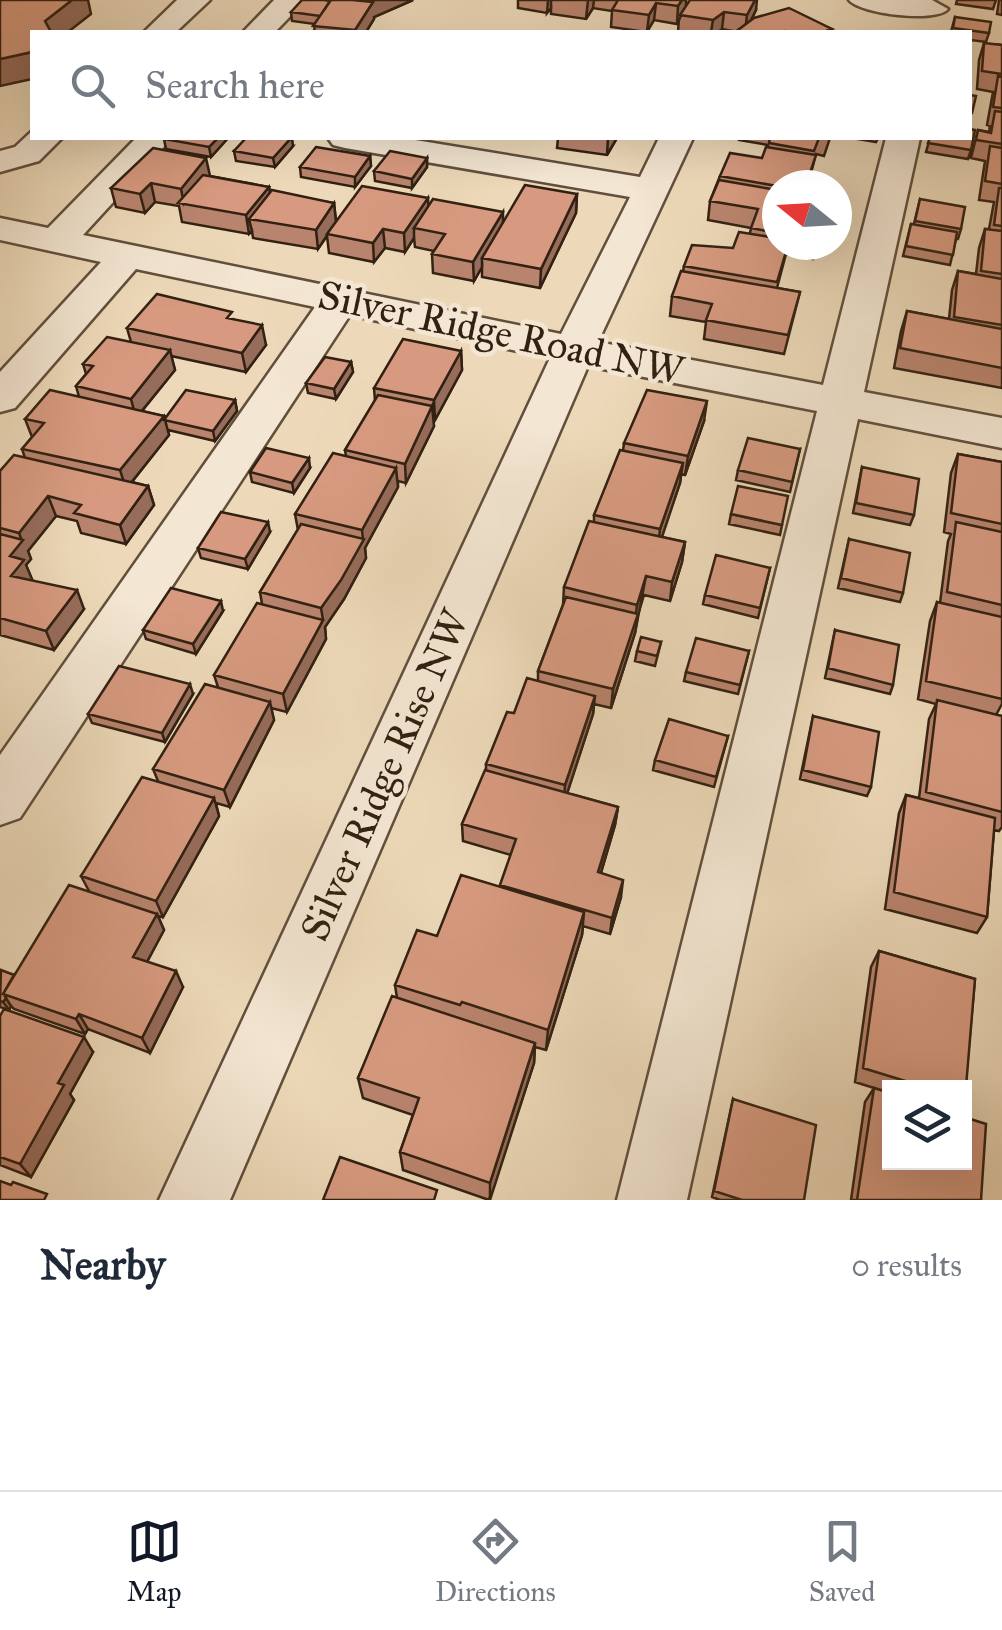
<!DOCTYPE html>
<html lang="en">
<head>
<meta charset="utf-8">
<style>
	:root { --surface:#fff; --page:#f2f2f3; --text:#1f2937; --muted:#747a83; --line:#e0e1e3; --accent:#111827 }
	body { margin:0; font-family:"IM FELL Great Primer",serif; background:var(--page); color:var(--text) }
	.controls { position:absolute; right:30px; bottom:30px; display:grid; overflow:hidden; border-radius:0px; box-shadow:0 10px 40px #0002 }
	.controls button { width:90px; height:90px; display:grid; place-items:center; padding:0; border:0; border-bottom:2px solid var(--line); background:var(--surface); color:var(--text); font:50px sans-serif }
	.compass { position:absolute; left:762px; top:170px; width:90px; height:90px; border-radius:50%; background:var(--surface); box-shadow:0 10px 40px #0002; rotate:288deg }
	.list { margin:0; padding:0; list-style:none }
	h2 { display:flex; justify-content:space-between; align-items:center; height:130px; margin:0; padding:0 40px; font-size:42px }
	h2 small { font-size:32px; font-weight:400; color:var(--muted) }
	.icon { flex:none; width:55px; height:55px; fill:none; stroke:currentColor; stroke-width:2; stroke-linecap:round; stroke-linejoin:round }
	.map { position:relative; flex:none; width:1002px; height:1200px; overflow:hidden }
	.search { position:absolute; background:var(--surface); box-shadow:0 10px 40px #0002; left:30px; right:30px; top:30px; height:110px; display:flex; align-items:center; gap:25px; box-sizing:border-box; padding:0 35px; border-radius:0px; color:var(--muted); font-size:38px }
	.sheet { height:290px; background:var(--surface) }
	nav { display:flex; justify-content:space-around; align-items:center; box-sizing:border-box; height:140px; border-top:2px solid var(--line); background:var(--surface); font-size:28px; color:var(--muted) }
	nav a { display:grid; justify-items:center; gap:5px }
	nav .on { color:var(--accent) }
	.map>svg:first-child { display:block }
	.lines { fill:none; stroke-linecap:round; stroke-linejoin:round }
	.minor-casing { stroke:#614f3c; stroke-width:5 }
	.minor { fill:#f3e6d2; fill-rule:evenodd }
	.wall { fill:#b9846e; stroke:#322112; stroke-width:2.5 }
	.shaded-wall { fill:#966c5a; stroke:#322112; stroke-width:2.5 }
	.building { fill:#d79a80; stroke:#322112; stroke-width:2.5 }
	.labels { text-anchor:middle; stroke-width:9; stroke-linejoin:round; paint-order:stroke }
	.street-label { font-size:40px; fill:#322112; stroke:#f3e6d2 }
</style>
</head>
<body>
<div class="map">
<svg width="1002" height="1200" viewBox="0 0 1002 1200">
	<rect width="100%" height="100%" fill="#edd9b9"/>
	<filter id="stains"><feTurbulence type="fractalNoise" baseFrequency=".002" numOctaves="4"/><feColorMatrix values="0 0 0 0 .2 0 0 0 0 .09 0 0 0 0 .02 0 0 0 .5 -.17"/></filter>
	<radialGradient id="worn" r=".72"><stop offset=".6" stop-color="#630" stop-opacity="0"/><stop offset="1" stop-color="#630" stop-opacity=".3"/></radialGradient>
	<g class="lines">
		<defs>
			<path id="minor" d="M 177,0 L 210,0 L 176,32 L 144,32 Z
				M 274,0 L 306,0 L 275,32 L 243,32 Z
				M 849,0 L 932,0 L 948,9 C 937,23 860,14 849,0 Z
				M 32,131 L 32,138 L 62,138 L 39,161 L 0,172 L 0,151 L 15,147 Z
				M 136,138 L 172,138 L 83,235 L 561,334 L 630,197 L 345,148 L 333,145 L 328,138 L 403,138 L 640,177 L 659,138 L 693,138 L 598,342 L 823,385 L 886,138 L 920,138 L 864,392 L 1002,418 L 1002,448 L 858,419 L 687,1200 L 617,1200 L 817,411 L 588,366 L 230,1200 L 159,1200 L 550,358 L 350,315 L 20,818 L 0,825 L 0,755 L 315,307 L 136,269 L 15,408 L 0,412 L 0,372 L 101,262 L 0,240 L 0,218 L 48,228 Z"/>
		</defs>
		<use href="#minor" class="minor-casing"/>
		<use href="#minor" class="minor"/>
	</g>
	<path class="wall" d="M 331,0 L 413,0 L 374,17 L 374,19 L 366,32 L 314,32 L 315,24 L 292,21 L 291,12 Z
		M 518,0 L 686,0 L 686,6 L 756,10 L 751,21 L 832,29 L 831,32 L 738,32 L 722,29 L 718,32 L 678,32 L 679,18 L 677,24 L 654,20 L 646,32 L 611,27 L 612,11 L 593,8 L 586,19 L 551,14 L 551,8 L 547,13 L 518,8 Z
		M 957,0 L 996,0 L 993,9 L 956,4 Z
		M 999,0 L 1002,0 L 1002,15 L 997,14 Z
		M 955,17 L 989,33 L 986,42 L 970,40 L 970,32 L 951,32 Z
		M 984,43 L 1002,45 L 1002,388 L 894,368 L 901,331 L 907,311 L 949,319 L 952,290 L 958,271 L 976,274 L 979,248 L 985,229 L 989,229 L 994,202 L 979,200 L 985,161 L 971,158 L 978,130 L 989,132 L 990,126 L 987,125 L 993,92 L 977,89 L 979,60 Z
		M 166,138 L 228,138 L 211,157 L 166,149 L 164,139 Z
		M 558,138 L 617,138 L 607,155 L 557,148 Z
		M 739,138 L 830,138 L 824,156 L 816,154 L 808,185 L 777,185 L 777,245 L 817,245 L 813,259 L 786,254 L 777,288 L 800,292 L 784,354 L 704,339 L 706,322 L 670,316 L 672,296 L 683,271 L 684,266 L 733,248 L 750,233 L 751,228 L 708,220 L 710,201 L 720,176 L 762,158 L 768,147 L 768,145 L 739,140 Z
		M 852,138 L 878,138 L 876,142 Z
		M 930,138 L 971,150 L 968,159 L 926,152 Z
		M 293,146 L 275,167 L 236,161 L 234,151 Z
		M 370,156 L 371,166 L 355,187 L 301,177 L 300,167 Z
		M 427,158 L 427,167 L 412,188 L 375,181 L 374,171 Z
		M 210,176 L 269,187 L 270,192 L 334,203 L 336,221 L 428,207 L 503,222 L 577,194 L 576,213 L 540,288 L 482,277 L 482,267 L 474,281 L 433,273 L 432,254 L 434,251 L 415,247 L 414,238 L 405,252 L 385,248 L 374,262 L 329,253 L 327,236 L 318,249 L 253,238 L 252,231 L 249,234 L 182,222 L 179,206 L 155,202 L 145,213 L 116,207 L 111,188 Z
		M 920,199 L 961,229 L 958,239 L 956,239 L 950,265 L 903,256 L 911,224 L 914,224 Z
		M 233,319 L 266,345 L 246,372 L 171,356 L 175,370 L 142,411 L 164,416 L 165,419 L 235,400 L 237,411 L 215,441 L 168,430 L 169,435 L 132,482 L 148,486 L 154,505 L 126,544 L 81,533 L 77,521 L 56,516 L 28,551 L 31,559 L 26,565 L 32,580 L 84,609 L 54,650 L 0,635 L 0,471 L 25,458 L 22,449 L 32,437 L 25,419 L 79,397 L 76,386 L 86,374 L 83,364 L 131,342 L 127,328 Z
		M 461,351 L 462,370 L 435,420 L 433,419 L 434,426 L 406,483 L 398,481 L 398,487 L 365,548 L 366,558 L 344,599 L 325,627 L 326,639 L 287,712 L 271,708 L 274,720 L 230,807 L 216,803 L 219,816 L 163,917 L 158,916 L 164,930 L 147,962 L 183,987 L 150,1053 L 88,1029 L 85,1034 L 14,1009 L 11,1006 L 9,1010 L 0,1007 L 0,971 L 14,975 L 89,891 L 81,876 L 158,781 L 153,769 L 218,687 L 214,675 L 262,604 L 260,592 L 298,530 L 295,514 L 346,456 L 345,450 L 375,401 L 374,388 Z
		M 351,362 L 353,372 L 336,399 L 308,393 L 306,383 Z
		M 704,421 L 685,475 L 681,474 L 680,483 L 661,537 L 685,542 L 682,562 L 670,601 L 644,595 L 638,615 L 635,633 L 611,708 L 594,704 L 593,714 L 567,793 L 618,807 L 615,825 L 601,873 L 621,897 L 610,934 L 583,926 L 582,935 L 546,1050 L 535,1047 L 534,1063 L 489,1200 L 403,1170 L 400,1152 L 413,1115 L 363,1098 L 358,1078 L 397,998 L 395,985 L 437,936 L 500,887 L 511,855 L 463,841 L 462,824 L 486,771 L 486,764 L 538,681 L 538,671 L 563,605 L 564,587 L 594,522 L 594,515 L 623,451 L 624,443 Z
		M 800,449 L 790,492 L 736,480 L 738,470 Z
		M 958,454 L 1002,462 L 1002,704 L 996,715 L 1002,716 L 1002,827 L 999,831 L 994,830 L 987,917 L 977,933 L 885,909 L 899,813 L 906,795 L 919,798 L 929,719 L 936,704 L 918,699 L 930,621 L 937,602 L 940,603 L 948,541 L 951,534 L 944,532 L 951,473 Z
		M 862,467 L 914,515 L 910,525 L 853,513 Z
		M 310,468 L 294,493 L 252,482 L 250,472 Z
		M 731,514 L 782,525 L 780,535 L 729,524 Z
		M 270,532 L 248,569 L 201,558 L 198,548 Z
		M 849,539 L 903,593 L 900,602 L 838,588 Z
		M 770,568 L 758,618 L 703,604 L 705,595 Z
		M 223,611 L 196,654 L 146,639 L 143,630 Z
		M 835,630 L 893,685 L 890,694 L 825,678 Z
		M 661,642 L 655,666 L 635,661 L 637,651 Z
		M 749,651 L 738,694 L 684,681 L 686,672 Z
		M 193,694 L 165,742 L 92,723 L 88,714 Z
		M 813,716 L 871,787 L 867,796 L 800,779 Z
		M 728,736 L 714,787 L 653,770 L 655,760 Z
		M 879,951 L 975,979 L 964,1100 L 964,1088 L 890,1088 L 890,1093 L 855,1082 L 871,967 Z
		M 0,1016 L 93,1052 L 70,1094 L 74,1100 L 31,1177 L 0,1165 Z
		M 874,1088 L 981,1200 L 851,1200 L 865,1102 Z
		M 733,1099 L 804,1200 L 720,1200 L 712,1197 Z"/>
	<path class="shaded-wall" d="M 72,0 L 88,0 L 91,14 L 68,32 L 48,32 L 45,21 Z
		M 372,0 L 413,0 L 374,17 L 374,19 L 366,32 L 355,32 L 355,30 L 373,2 Z
		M 548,0 L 551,0 L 551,8 L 547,13 Z
		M 588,0 L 594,0 L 593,8 L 586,19 Z
		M 682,0 L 686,0 L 686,6 L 677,24 L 678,6 Z
		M 755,0 L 757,0 L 756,10 L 745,32 L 747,15 Z
		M 656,3 L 654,20 L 647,32 L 649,15 Z
		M 724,12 L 722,29 L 718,32 L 711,32 L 713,20 Z
		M 32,52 L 32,79 L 0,86 L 0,59 Z
		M 218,138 L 228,138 L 211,157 L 209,147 Z
		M 291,138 L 292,138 L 293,146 L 275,167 L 273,158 Z
		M 608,138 L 617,138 L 607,155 Z
		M 370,156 L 371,166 L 355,187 L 355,177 Z
		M 206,158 L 210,176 L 184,204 L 181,189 Z
		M 427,158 L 427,167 L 412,188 L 412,179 Z
		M 151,183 L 155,202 L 145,213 L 140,194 Z
		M 269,187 L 272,205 L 249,219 L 252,231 L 249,234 L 246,215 Z
		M 577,194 L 576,213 L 540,288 L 541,269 Z
		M 428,198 L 429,217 L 414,228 L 414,238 L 405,252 L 404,233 Z
		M 334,203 L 336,222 L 318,249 L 316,230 Z
		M 503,212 L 503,231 L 482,258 L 482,267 L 474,281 L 473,262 Z
		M 383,229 L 385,248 L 374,262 L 373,243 Z
		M 262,325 L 266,345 L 246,372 L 242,353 Z
		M 170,350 L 175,370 L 136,418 L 131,399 Z
		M 461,351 L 462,370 L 435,420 L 434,400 Z
		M 351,362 L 353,372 L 336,399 L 334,389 Z
		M 235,400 L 237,411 L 215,441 L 213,431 Z
		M 707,401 L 704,421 L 685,475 L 688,456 Z
		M 432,406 L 434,426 L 406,483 L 405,464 Z
		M 164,416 L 169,435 L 126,489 L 120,470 Z
		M 309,458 L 310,468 L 294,493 L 292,483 Z
		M 683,463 L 680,483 L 658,549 L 660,529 Z
		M 396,468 L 398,487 L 365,548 L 366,558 L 344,599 L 325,627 L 326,639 L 287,712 L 283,694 L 323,620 L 321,608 L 363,540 L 362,530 Z
		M 148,486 L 154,505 L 126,544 L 120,525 Z
		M 48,496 L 56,516 L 28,551 L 31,559 L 26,565 L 32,579 L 20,595 L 11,576 L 10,556 L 22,541 L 19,533 Z
		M 268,522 L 270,532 L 248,569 L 245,559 Z
		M 685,542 L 682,562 L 670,601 L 672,582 Z
		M 646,576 L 635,633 L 611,708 L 613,689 L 635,621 L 637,605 Z
		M 77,590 L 84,609 L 54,650 L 46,631 Z
		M 221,601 L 223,611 L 196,654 L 193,644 Z
		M 190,684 L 193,694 L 165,742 L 162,733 Z
		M 595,696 L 593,714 L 564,803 L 565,785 Z
		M 270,702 L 274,720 L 230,807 L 224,790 Z
		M 214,798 L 219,816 L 163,917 L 156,901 Z
		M 618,807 L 615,825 L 596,889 L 598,872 Z
		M 623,880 L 621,897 L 610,934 L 612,918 Z
		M 584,912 L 582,935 L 546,1050 L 548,1030 Z
		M 157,914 L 164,930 L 141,973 L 133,957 Z
		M 176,971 L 183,987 L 150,1053 L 142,1038 Z
		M 6,998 L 11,1006 L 9,1010 L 3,1002 Z
		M 79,1014 L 88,1029 L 85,1034 L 76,1019 Z
		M 84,1037 L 93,1052 L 70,1094 L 74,1100 L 31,1177 L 20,1164 L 58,1083 Z
		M 535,1043 L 534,1063 L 490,1200 L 490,1183 Z"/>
	<path class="building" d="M 0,0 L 72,0 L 45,21 L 51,32 L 32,32 L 32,52 L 0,59 Z
		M 302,0 L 324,0 L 330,1 L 320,16 L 291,12 Z
		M 331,0 L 352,0 L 373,2 L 355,30 L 313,26 Z
		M 618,0 L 682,0 L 678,6 L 656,3 L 649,15 L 612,10 Z
		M 690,0 L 755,0 L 747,15 L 724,12 L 713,20 L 680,15 Z
		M 789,8 L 832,29 L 823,32 L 788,32 L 785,31 L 781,32 L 746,32 L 738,30 L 754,18 Z
		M 955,17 L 991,22 L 989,33 L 953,28 Z
		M 984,43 L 1002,45 L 1002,74 L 982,71 Z
		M 998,76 L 1002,77 L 1002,108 L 993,107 Z
		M 970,95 L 976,96 L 972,113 L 970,113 Z
		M 995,111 L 1002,112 L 1002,144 L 976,140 L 978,130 L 991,133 Z
		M 970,129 L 975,130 L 971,150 L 928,143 L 930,138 L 970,138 Z
		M 166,138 L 218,138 L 209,147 L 164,139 Z
		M 246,138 L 291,138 L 273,158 L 234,151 Z
		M 770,138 L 819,138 L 814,151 L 769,143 Z
		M 990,146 L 1002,148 L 1002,184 L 985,181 Z
		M 316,147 L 370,156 L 355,177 L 300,167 Z
		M 766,147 L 816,155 L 806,185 L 777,186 L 720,176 L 730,153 L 762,158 Z
		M 153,148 L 206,158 L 181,189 L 151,183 L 140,194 L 111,188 Z
		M 390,151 L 427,158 L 412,179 L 374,171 Z
		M 203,175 L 269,187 L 246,215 L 178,203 Z
		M 719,180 L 777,190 L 777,233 L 751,228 L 758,209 L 710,201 Z
		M 525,185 L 577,194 L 541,269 L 482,258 Z
		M 362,186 L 428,198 L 404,233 L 383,229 L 373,243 L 327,234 Z
		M 999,188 L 1002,188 L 1002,226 L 994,225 Z
		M 272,190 L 334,203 L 316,230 L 249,219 Z
		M 433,199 L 503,212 L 473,262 L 432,254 L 445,234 L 414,228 Z
		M 920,199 L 965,207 L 961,229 L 915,221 Z
		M 911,224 L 957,232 L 953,255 L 906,246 Z
		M 985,229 L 1002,231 L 1002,274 L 981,271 Z
		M 739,232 L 777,238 L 777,245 L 788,245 L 777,282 L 684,266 L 692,245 L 733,248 Z
		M 681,271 L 800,292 L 788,335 L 706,320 L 712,304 L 672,296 Z
		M 958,271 L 1002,279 L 1002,325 L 954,317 Z
		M 157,294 L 232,312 L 227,318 L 262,325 L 242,353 L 127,328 Z
		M 907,311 L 1002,329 L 1002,368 L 900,348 Z
		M 107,337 L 170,350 L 131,399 L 76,386 L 93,366 L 83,364 Z
		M 403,339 L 461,351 L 434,400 L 374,388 Z
		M 325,357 L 351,362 L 334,389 L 306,383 Z
		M 50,390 L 164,416 L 120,470 L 22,449 L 44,423 L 25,419 Z
		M 186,390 L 235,400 L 213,431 L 164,420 Z
		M 647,390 L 707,401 L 688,456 L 624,443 Z
		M 378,395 L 432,406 L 405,464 L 345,450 Z
		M 748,438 L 800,449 L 792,482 L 738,470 Z
		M 266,448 L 309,458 L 292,483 L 250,472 Z
		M 620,450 L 683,463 L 660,529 L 594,515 Z
		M 333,453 L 396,468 L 362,530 L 295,514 Z
		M 958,454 L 1002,462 L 1002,524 L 951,513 Z
		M 14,455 L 148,486 L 120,525 L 74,513 L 81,505 L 48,496 L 19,533 L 0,528 L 0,471 Z
		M 862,467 L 919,479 L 914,515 L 856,503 Z
		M 738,486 L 788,496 L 782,525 L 731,514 Z
		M 221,512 L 268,522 L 245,559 L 198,548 Z
		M 589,521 L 685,542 L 672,582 L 646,576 L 637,605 L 564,587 Z
		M 956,522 L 1002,532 L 1002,605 L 947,592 Z
		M 301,524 L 364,539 L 341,580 L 321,608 L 260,592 Z
		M 0,534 L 23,540 L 10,556 L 24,560 L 11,576 L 77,590 L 46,631 L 0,618 Z
		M 849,539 L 910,553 L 903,593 L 841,578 Z
		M 716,555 L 770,568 L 760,608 L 705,595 Z
		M 171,588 L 221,601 L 193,644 L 143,630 Z
		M 566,597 L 638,614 L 613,689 L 538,671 Z
		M 937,602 L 1002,617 L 1002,699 L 926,681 Z
		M 257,603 L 323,620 L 283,694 L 214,675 Z
		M 835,630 L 899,645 L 893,685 L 828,668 Z
		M 641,637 L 661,642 L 657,656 L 637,651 Z
		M 696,638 L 749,651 L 740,685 L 686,672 Z
		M 119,666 L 190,684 L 162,733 L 88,714 Z
		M 527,678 L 595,696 L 565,785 L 486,764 L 507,712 L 514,713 Z
		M 205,684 L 270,702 L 224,790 L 153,769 Z
		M 937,700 L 1002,716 L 1002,812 L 926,792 Z
		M 813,716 L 879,732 L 871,787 L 803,770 Z
		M 669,719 L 728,736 L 716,777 L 655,760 Z
		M 485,770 L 618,807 L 598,872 L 623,880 L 612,918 L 500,885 L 516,839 L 462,824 Z
		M 142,777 L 214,798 L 156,901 L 81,876 Z
		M 906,795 L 995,818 L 987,917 L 894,892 Z
		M 461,875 L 584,912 L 548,1030 L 462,1002 L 460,1005 L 395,985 L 417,930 L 437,936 Z
		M 69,885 L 157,914 L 133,957 L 176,971 L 142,1038 L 79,1014 L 76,1019 L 3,994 Z
		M 879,951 L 975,979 L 965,1099 L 964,1088 L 928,1088 L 863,1068 Z
		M 1,970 L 14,975 L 3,994 L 6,998 L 3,1002 L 0,1001 Z
		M 392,996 L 535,1043 L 490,1183 L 400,1152 L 419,1098 L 358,1078 Z
		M 4,1009 L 84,1037 L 58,1083 L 64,1085 L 20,1164 L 0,1157 L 0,1016 Z
		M 874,1088 L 890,1093 L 890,1162 L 964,1162 L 964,1117 L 986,1124 L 981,1200 L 857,1200 Z
		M 733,1099 L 816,1125 L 804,1200 L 742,1200 L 714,1191 Z
		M 340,1157 L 437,1190 L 434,1200 L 323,1200 Z
		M 0,1181 L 11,1185 L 13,1182 L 47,1194 L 44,1200 L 0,1200 Z"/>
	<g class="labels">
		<g class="street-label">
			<text transform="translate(501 332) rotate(12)" y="14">Silver Ridge Road NW</text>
			<text transform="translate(384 775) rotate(-66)" y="14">Silver Ridge Rise NW</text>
		</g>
	</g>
	<rect width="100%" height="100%" filter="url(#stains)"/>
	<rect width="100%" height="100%" fill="url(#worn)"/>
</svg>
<div class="controls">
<button><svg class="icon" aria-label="layers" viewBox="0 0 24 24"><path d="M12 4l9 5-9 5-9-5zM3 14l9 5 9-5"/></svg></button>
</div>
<svg class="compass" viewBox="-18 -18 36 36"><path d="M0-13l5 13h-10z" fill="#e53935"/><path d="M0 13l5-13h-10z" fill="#747a83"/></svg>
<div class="search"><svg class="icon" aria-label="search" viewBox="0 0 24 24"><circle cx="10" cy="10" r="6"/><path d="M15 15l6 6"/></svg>Search here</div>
</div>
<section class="sheet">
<h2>Nearby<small>0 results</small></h2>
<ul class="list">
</ul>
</section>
<nav>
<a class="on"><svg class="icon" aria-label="map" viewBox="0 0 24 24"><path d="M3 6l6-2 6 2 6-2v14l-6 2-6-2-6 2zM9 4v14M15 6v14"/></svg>Map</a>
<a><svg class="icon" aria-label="directions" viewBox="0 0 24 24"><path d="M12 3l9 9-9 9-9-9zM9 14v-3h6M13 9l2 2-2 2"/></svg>Directions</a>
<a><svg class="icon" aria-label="saved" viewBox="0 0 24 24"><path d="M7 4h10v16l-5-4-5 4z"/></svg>Saved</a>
</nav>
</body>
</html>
